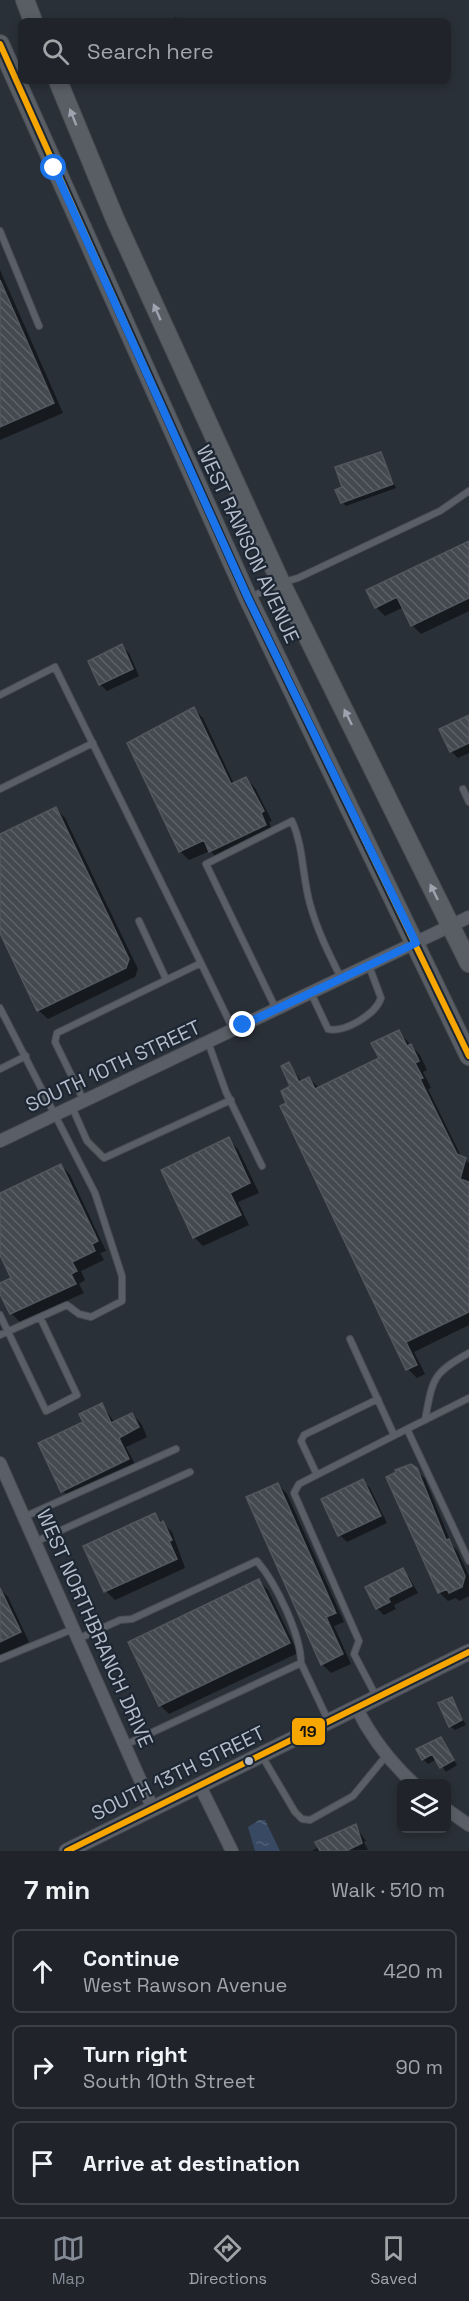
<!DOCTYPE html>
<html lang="en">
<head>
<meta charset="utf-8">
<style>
	:root { --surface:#20242a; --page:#282c32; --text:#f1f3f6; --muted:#a2a4a8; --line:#3d4147; --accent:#848b96 }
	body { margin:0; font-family:"Space Grotesk",sans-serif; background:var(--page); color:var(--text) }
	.controls { position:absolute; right:18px; bottom:18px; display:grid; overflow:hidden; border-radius:9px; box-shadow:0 3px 9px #0003 }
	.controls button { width:54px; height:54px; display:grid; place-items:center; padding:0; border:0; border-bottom:2px solid var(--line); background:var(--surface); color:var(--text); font:30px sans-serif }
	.stop { position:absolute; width:18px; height:18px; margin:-14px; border:4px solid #1a73e8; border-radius:50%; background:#fff }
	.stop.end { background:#1a73e8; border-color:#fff; box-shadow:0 2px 6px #0008 }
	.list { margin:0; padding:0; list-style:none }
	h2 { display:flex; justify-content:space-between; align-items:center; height:78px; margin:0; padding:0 24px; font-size:26px }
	h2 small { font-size:20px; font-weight:400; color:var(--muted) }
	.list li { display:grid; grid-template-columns:39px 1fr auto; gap:18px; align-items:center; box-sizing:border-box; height:84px; margin:0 12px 12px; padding:0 12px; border:2px solid var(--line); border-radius:9px }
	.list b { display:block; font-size:22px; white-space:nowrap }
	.list p { margin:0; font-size:20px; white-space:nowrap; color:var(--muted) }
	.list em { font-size:20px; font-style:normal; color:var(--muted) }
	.icon { flex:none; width:33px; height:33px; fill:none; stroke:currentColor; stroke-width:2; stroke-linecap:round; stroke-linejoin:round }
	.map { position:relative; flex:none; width:469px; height:1851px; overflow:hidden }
	.search { position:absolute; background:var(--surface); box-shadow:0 3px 9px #0003; left:18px; right:18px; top:18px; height:66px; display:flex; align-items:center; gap:15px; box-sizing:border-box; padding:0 21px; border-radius:9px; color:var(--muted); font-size:22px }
	.sheet { height:366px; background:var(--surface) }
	nav { display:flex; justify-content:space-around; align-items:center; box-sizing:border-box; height:84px; border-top:2px solid var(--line); background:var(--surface); font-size:16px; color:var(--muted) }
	nav a { display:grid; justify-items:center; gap:3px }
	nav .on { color:var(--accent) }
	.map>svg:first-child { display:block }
	.water { fill:url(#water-ripples) }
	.shadow { fill:#0007 }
	.building { fill:url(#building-back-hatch); stroke:#52575f; stroke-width:1.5 }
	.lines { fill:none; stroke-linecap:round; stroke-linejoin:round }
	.service-casing { stroke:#484c53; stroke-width:8 }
	.minor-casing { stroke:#484c53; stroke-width:14 }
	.tertiary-casing { stroke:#484c53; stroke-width:17 }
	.secondary-casing { stroke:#484c53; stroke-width:20 }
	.service { stroke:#5a5e66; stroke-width:6 }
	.minor { stroke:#5a5e66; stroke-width:12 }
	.tertiary { stroke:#5a5e66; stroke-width:15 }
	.secondary { stroke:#595d64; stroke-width:18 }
	.bus-1-casing { stroke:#1d2633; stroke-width:10 }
	.bus-1 { stroke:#f7a600; stroke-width:6 }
	.oneway { fill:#9da4b0 }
	.route { stroke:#1a73e8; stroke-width:8 }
	.bus-dot { fill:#b4bcc9; stroke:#1d2633; stroke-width:2 }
	.labels { text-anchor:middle; stroke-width:4.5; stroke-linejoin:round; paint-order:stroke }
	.street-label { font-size:20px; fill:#b4bcc9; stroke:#1d2633 }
	.line-badge { stroke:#1d2633; stroke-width:2 }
	.pale-badge-label { font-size:16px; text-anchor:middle; font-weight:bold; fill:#111 }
</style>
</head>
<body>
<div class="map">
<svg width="469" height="1851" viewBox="0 0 469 1851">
	<defs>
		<pattern id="water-ripples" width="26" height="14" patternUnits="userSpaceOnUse" patternTransform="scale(1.5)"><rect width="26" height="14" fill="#384963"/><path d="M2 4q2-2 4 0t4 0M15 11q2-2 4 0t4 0" fill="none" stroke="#526178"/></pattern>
		<pattern id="building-back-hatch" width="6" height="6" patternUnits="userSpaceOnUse" patternTransform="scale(1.5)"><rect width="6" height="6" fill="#444950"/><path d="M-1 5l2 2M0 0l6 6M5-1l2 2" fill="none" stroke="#5d6168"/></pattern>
	</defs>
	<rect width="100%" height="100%" fill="#2a3038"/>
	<path class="water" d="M 259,1820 L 265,1820 L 280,1851 L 255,1851 L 248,1827 Z"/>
	<path class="shadow" d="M 176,17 L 180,21 L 169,21 Z
		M 0,270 L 63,413 L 0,440 Z
		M 381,454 L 396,488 L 346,506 L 342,502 L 344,488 Z
		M 469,541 L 469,611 L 421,634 L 412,625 L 404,607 L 385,616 L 376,607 Z
		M 122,646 L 129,653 L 139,676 L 107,691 L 100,684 Z
		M 194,709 L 203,718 L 234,784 L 246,778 L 255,788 L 272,821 L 269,822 L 274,834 L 220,860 L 210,851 L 189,860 L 180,851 Z
		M 469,717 L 469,753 L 458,758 L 451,751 Z
		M 56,809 L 65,818 L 138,969 L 135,977 L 48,1019 L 38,1010 L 0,930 L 0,836 Z
		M 398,1031 L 420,1055 L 427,1070 L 423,1072 L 431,1088 L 428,1089 L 462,1158 L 469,1163 L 469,1325 L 414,1352 L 425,1374 L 417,1378 L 408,1369 L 288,1103 L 292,1087 L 289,1064 L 302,1082 L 309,1078 L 319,1088 L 381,1059 Z
		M 228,1139 L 238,1149 L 259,1193 L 238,1202 L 249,1225 L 203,1246 L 194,1237 Z
		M 61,1165 L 70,1175 L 106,1251 L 100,1253 L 104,1260 L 81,1271 L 85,1280 L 79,1284 L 84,1293 L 20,1322 L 11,1313 L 0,1290 L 0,1285 L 13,1278 L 0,1251 L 0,1194 Z
		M 102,1405 L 115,1423 L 132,1414 L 141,1423 L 147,1437 L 126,1447 L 137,1468 L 72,1500 L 63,1491 L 85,1423 Z
		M 416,1469 L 425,1479 L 452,1545 L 457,1550 L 469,1576 L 469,1596 L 459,1601 L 456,1598 L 448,1601 L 439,1592 Z
		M 363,1481 L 370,1488 L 387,1523 L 347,1542 L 340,1535 L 323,1500 Z
		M 278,1484 L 287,1494 L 344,1622 L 334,1626 L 351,1664 L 331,1673 L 322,1664 Z
		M 155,1515 L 172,1532 L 185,1568 L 115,1600 L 106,1591 Z
		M 402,1570 L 409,1577 L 418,1593 L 394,1605 L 396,1609 L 384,1615 L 377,1608 Z
		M 259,1581 L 268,1590 L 298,1653 L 169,1714 L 160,1705 Z
		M 0,1589 L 8,1597 L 29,1642 L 0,1656 Z
		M 451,1699 L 466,1725 L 455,1730 L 450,1726 Z
		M 440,1739 L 457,1765 L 446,1772 L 437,1759 L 428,1764 L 423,1759 Z
		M 355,1826 L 366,1841 L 364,1842 L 368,1850 L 312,1851 Z"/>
	<path class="building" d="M 0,280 L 54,403 L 0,427 Z
		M 381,452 L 393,484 L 341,503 L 335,490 L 342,487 L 335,467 Z
		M 469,541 L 469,598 L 411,626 L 397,597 L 375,608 L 366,590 Z
		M 122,644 L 133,669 L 99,685 L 88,661 Z
		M 194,707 L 231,784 L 246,777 L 264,811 L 261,813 L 266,825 L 209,852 L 204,840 L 179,852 L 127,743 Z
		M 469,715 L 469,743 L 450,752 L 439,729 Z
		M 56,807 L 129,959 L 126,968 L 37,1011 L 0,933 L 0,834 Z
		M 399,1030 L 407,1046 L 411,1044 L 419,1061 L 415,1063 L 423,1078 L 420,1079 L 457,1154 L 466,1158 L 460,1179 L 469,1182 L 469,1312 L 406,1342 L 417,1365 L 406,1370 L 280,1106 L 286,1103 L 281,1091 L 290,1086 L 281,1066 L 289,1062 L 299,1082 L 309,1077 L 315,1089 L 379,1058 L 371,1043 Z
		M 229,1137 L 250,1183 L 230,1193 L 241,1215 L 193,1238 L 161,1170 Z
		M 61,1164 L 98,1241 L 92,1244 L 95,1251 L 72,1262 L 77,1271 L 71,1274 L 76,1284 L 10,1314 L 0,1294 L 0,1283 L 11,1278 L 0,1255 L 0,1193 Z
		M 102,1403 L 111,1423 L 132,1413 L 139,1427 L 119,1438 L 129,1459 L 61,1492 L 38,1443 L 83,1422 L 79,1414 Z
		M 411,1464 L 417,1468 L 446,1540 L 449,1539 L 465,1576 L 462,1587 L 449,1593 L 447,1589 L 438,1593 L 386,1477 L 396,1472 L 395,1470 Z
		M 363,1479 L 381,1516 L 338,1536 L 321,1499 Z
		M 278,1483 L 336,1613 L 326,1617 L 343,1654 L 321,1665 L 246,1497 Z
		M 155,1513 L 160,1523 L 163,1521 L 172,1540 L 169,1541 L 177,1559 L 104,1592 L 83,1546 Z
		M 403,1568 L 412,1586 L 388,1598 L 390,1602 L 376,1609 L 365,1587 Z
		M 259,1579 L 290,1643 L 159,1706 L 128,1642 Z
		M 0,1588 L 21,1632 L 0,1642 Z
		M 452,1697 L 462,1720 L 449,1727 L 438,1703 Z
		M 441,1737 L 454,1760 L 440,1768 L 432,1754 L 422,1760 L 416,1749 Z
		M 356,1824 L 362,1843 L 346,1851 L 320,1851 L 315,1842 Z"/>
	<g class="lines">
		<defs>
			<path id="service" d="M 0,231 L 39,326
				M 251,597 L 281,583 L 298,578 L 440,511 L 469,491
				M 0,695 L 55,667 L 201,963
				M 0,789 L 93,743
				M 463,789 L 469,802
				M 139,921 L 166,979
				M 311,993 L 328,1029 C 345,1033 376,1014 381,998 L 369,966
				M 0,1008 L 95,1193 L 122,1276 L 122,1301 L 91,1317 L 79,1314 L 67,1305 L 0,1335
				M 276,1009 L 206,864 L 292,821 C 304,848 302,876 310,904 C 317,930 329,954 341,978
				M 208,1042 L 226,1092 L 262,1166
				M 0,1069 L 26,1056
				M 84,1101 L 55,1042 L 57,1033 L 201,963 L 233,1029
				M 72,1107 L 87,1141 L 104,1158 L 231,1100
				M 0,1315 L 46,1411 L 77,1395 L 40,1317
				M 350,1339 L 394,1435
				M 469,1398 L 407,1429 L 469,1561
				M 425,1420 C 433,1379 431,1374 469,1353
				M 317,1475 L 301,1441 L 304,1435 L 378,1399
				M 24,1517 L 176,1449
				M 35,1542 L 190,1472
				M 78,1639 L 120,1620 L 132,1619 L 257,1561 C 276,1583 301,1635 301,1663
				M 0,1659 L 73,1629
				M 376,1696 L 354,1654 L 359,1641 L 294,1493 L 299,1484 L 407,1429
				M 125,1745 L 301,1663 L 328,1720
				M 262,1756 L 295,1812 L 302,1819 L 310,1820 L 353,1796 L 386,1756"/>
			<path id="minor" d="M 0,1141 L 469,917
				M 0,1463 L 153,1809
				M 356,1707 C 371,1737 389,1761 414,1784
				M 200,1786 L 232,1851
				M 446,1809 L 469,1825"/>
			<path id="tertiary" d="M 67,1851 L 469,1652"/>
			<path id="secondary" d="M 25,0 L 33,21
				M 0,44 L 248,598 L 469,1056
				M 58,81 L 115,219 L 281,583 L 469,963"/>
		</defs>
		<use href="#service" class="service-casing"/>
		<use href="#minor" class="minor-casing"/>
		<use href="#tertiary" class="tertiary-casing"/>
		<use href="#secondary" class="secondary-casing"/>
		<use href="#service" class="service"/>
		<use href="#minor" class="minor"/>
		<use href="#tertiary" class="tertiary"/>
		<use href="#secondary" class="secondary"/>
		<defs>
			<path id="bus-1" d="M 0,44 L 248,598 L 469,1056
				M 67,1851 L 469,1652"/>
		</defs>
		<use href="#bus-1" class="bus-1-casing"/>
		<use href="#bus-1" class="bus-1"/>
	</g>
	<defs><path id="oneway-solid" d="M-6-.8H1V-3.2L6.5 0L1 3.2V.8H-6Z" transform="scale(1.5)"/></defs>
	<g class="oneway">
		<use href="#oneway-solid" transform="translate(73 117) rotate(-112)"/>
		<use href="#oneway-solid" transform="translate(157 312) rotate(-114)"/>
		<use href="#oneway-solid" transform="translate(348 717) rotate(-116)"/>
		<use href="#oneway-solid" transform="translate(434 892) rotate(-116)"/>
	</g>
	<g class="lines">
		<path class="route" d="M 54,168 L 248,598 L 416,943 L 243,1025"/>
	</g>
	<circle class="bus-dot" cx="249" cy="1761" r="5"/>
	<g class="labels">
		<g class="street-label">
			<text transform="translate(248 544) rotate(65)" y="7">WEST RAWSON AVENUE</text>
			<text transform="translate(113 1066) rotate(-25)" y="7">SOUTH 10TH STREET</text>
			<text transform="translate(95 1628) rotate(66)" y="7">WEST NORTHBRANCH DRIVE</text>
			<text transform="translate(178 1773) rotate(-26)" y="7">SOUTH 13TH STREET</text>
		</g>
	</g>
	<rect class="line-badge" x="291" y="1717" width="35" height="29" rx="6" fill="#f7a600"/>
	<g class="pale-badge-label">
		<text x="308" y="1737">19</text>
	</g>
</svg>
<div class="controls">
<button><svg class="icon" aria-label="layers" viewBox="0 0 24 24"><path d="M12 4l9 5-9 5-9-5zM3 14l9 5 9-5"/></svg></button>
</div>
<div class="stop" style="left:54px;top:168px"></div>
<div class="stop end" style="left:243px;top:1025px"></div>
<div class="search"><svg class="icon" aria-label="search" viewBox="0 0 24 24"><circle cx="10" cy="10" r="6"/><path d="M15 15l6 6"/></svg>Search here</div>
</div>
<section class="sheet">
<h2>7 min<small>Walk · 510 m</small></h2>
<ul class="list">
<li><svg class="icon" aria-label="ahead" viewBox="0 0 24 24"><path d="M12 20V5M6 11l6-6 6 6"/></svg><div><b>Continue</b><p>West Rawson Avenue</p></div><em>420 m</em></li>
<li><svg class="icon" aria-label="right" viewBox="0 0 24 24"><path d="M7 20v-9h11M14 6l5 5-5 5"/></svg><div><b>Turn right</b><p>South 10th Street</p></div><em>90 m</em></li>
<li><svg class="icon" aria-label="arrive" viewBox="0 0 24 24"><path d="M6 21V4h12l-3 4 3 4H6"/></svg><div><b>Arrive at destination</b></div></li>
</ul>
</section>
<nav>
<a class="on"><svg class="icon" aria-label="map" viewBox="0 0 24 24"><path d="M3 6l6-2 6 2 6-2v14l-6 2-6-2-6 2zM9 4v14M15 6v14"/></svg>Map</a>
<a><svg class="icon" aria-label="directions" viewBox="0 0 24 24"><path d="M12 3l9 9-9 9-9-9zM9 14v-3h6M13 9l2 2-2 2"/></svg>Directions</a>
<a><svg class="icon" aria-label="saved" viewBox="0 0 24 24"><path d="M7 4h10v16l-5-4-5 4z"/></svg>Saved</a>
</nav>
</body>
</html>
